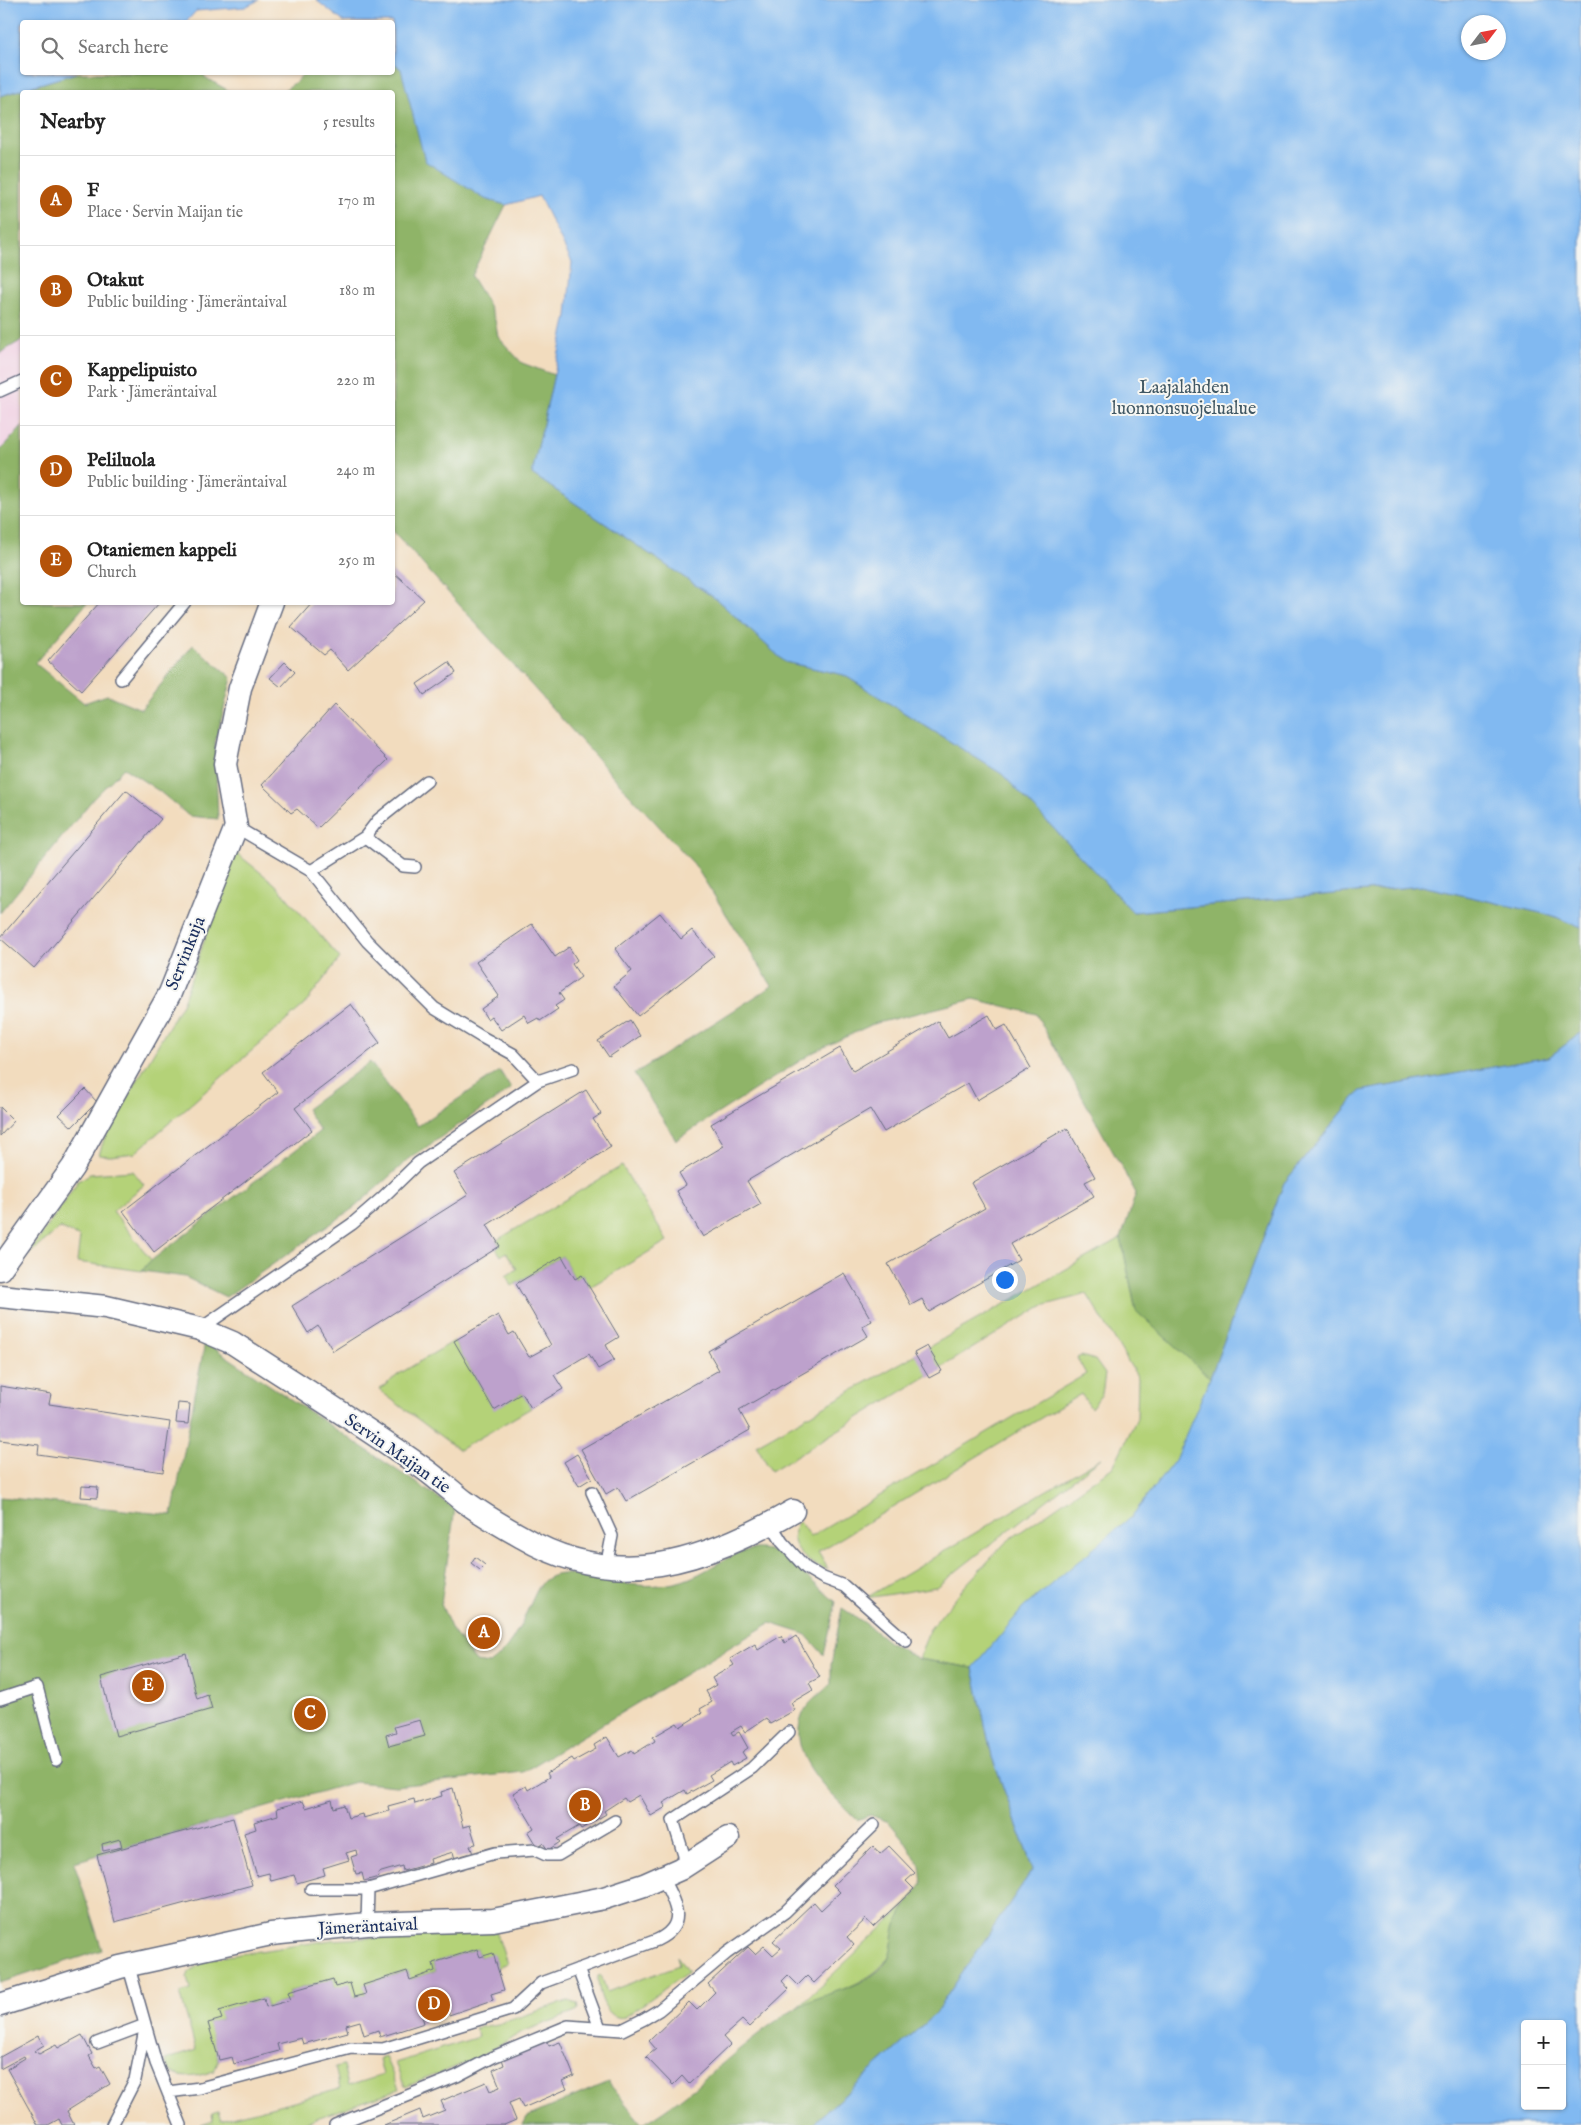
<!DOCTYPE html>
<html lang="en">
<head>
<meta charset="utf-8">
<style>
	:root { --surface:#fff; --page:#f6f6f6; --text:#222; --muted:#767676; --line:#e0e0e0; --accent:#b45309 }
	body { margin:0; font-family:"IM FELL English",serif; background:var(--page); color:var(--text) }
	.controls { position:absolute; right:15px; bottom:15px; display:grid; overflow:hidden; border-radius:5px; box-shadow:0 1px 4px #0004 }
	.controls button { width:45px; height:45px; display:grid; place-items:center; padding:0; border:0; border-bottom:1px solid var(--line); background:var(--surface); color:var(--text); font:25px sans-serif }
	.compass { position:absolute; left:1461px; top:15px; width:45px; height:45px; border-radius:50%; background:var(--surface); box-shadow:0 1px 4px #0004; rotate:58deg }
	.you { position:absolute; left:1004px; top:1279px; width:18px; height:18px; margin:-12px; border:4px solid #fff; border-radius:50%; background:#1a73e8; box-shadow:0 0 0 8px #1a73e833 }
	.badge { display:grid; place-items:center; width:32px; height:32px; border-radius:50%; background:var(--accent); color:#fff; font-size:16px; font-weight:700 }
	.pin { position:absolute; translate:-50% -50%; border:2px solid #fff; box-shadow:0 1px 5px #0006 }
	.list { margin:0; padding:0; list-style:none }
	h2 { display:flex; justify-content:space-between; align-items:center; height:65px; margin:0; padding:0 20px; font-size:21px }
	h2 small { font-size:16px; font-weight:400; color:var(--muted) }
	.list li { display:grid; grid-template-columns:32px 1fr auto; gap:15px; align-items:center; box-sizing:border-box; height:90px; padding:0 20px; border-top:1px solid var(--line) }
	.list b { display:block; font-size:19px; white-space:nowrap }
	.list p { margin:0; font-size:16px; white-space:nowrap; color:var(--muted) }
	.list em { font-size:16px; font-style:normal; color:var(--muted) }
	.icon { flex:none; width:28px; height:28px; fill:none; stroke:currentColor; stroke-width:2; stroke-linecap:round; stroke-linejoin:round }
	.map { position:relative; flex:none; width:1581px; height:2125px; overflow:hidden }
	.search { position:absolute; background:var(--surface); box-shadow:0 1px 4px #0004; left:20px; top:20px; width:375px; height:55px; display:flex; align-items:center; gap:12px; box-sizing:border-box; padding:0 18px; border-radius:5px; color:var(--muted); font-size:19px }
	.panel { position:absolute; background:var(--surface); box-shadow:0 1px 4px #0004; left:20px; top:90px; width:375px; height:515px; border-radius:5px }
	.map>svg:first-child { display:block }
	.built { fill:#f1d0e3 }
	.green { fill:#b4d278; stroke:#68806b }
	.forest { fill:#8fb468; stroke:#557263 }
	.water { fill:#81b9f1; stroke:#4e74a8; fill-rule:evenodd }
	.building { fill:#bda1cc }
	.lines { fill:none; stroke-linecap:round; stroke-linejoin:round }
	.service-casing { stroke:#666c80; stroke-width:14 }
	.minor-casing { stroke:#666c80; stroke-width:25 }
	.service { stroke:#fff; stroke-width:11 }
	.minor { stroke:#fff; stroke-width:22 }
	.labels { text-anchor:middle; stroke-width:4; stroke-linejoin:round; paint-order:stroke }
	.park-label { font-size:18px; fill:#415864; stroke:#f6f6f2 }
	.street-label { font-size:18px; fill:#1b2f5e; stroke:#f6f6f2 }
</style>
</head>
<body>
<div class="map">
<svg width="1581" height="2125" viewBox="0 0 1581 2125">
	<rect width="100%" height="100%" fill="#f6f6f2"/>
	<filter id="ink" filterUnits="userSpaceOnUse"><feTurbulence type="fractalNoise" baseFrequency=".02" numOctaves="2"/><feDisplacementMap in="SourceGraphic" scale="10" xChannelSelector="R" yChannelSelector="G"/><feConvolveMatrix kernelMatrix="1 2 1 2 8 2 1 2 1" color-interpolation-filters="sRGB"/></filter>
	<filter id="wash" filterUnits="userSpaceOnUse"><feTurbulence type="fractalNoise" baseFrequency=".0096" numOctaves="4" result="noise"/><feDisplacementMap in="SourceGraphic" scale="20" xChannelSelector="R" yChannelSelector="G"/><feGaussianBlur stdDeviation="1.12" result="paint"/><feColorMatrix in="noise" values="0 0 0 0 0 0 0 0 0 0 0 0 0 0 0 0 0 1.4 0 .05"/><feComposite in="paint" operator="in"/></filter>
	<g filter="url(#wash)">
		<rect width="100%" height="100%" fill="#f2dcbe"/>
		<path class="built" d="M 22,340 L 22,571 L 0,578 L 0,353 Z"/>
		<path class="green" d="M 235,852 L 275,884 L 340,958 L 304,1005 L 135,1153 L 110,1156 L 99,1155 L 105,1136 L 183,1002 Z
			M 1581,1033 L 1029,1954 L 811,2125 L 934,2015 L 973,1668 L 919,1659 L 929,1630 L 965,1586 L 1006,1542 L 1113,1467 L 1137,1418 L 1138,1378 L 1087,1294 L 1042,1306 L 771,1471 L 756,1445 L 1121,1238 L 1136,1311 L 1549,1057 Z
			M 622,1166 L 667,1241 L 590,1287 L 582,1275 L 575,1279 L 562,1256 L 512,1286 L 506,1276 L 517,1269 L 506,1252 L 501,1256 L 496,1248 L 500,1246 L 497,1240 Z
			M 133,1171 L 144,1185 L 113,1211 L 152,1261 L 142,1271 L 77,1262 L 80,1237 L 60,1228 L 28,1255 L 78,1181 L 90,1174 Z
			M 454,1341 L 494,1409 L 522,1393 L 531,1408 L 459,1450 L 379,1390 L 399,1374 Z
			M 1081,1356 L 1095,1360 L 1105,1374 L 1102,1394 L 1091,1408 L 1081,1394 L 818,1552 L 828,1569 C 807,1566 782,1542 799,1521 L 810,1537 L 1086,1374 L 1077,1358 Z
			M 1101,1458 L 936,1587 L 866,1598 Z
			M 906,1905 C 902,1913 897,1921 895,1930 C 893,1937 894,1946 891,1952 C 876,1986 825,1992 795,2010 Z
			M 496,1931 L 507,1964 L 497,1968 L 493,1954 L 480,1957 L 477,1949 L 433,1963 L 435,1971 L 410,1980 L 407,1971 L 364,1985 L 366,1994 L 354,1997 L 335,1987 L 333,1979 L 288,1992 L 291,2000 L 267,2007 L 264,1998 L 220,2011 L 222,2019 L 209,2023 L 219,2060 L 214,2071 C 196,2077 171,2084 165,2060 L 196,2050 L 180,1993 L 190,1990 L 187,1978 L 189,1972 L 208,1959 L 331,1940 Z
			M 677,1956 L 688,1972 L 625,2017 C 606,2022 597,1991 598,1976 L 601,1975 L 607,1992 L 679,1965 Z
			M 568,2001 L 577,2004 L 578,2009 L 576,2012 L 522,2032 L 478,2058 L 405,2087 L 395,2063 L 478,2037 L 475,2028 L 498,2024 Z
			M 385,2057 L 399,2089 L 297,2125 L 201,2125 L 213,2121 L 212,2113 L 218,2111 L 221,2120 L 340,2089 L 335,2067 L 343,2065 L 348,2086 L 383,2075 L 379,2059 Z"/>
		<path class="forest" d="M 393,62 L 401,69 L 485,199 L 506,205 L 471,276 L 487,302 L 495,320 L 498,337 L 522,363 L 554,375 L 532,474 L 716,599 L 785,662 L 844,675 L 1002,774 L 1133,912 L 1422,886 L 1554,916 L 1581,928 L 1581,1033 L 1549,1057 L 1360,1091 L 1284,1183 L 1210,1378 L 1136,1311 L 1121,1238 L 1136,1193 L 1036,1014 L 974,999 L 873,1024 L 814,1052 L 676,1140 L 634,1074 L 772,986 L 694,864 L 629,794 L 393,531 L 392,92 L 281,92 L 296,82 L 304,73 L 392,72 Z
			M 76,73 L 202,73 L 206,78 L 231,92 L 22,92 L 22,340 L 0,353 L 0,96 Z
			M 22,426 L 22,602 L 87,603 L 35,663 L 84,703 L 107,695 L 141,709 L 193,645 L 232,678 L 215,743 L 218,819 L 189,816 L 159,791 L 124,768 L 93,799 L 0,913 L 0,451 Z
			M 370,1062 L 418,1126 L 500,1071 L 511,1089 L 409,1159 L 355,1207 L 226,1297 L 185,1277 L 142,1271 L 148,1263 L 320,1131 L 306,1109 Z
			M 205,1342 L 455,1509 L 441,1604 L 452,1630 L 476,1662 L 490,1664 C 508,1651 519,1630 528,1609 C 533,1600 537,1586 545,1580 C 562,1568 583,1577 600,1580 C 620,1583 641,1587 661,1585 C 671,1584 681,1582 690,1578 C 714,1569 743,1541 771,1551 C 786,1556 821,1590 836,1602 L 824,1655 L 805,1634 L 770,1623 L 523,1772 L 396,1786 L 355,1782 L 74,1862 L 102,1950 L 0,1983 L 0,1497 L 172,1515 Z
			M 842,1608 L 865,1623 L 890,1643 L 919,1659 L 973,1668 L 992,1757 L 1033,1869 L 934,2015 L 811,2125 L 523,2125 L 527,2117 L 608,2082 L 642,2124 C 702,2090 747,2032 810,2001 C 834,1990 863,1987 882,1967 C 893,1956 891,1942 895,1928 C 900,1912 912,1897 922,1883 L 920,1866 L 904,1840 L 889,1822 L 870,1815 L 857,1820 C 830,1792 780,1752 806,1708 C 812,1699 823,1692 831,1684 L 831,1665 Z"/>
		<path class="water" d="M 0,0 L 259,0 L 245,7 L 196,11 L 186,22 L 22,22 L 22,72 L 76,73 L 0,96 Z
			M 316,0 L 1581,0 L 1581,928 L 1554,916 L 1422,886 L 1133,912 L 1002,774 L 844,675 L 785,662 L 716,599 L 532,474 L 567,316 L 572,262 L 539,196 L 506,205 L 485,199 L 425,161 L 401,69 L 393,62 L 392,22 L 344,22 ZM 1498,22 L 1498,52 L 1468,52 L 1468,22 Z
			M 1581,1033 L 1581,2125 L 811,2125 L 934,2015 L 1033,1869 L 992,1757 L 973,1668 L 1023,1608 L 1132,1516 L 1175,1460 L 1210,1378 L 1284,1183 L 1360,1091 L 1549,1057 ZM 1525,2024 L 1562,2024 L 1562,2106 L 1525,2106 Z"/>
		<g id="blocks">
			<path class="building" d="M 392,571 L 424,600 L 348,670 L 330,650 L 324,655 L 291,627 L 313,602 L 392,602 Z
				M 100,602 L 160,602 L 81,691 L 48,661 Z
				M 285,662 L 295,672 L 281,687 L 270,678 Z
				M 449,662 L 456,673 L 424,695 L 417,684 Z
				M 334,705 L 388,760 L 318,828 L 297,809 L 291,813 L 262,785 Z
				M 126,790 L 161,819 L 34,968 L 0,938 Z
				M 660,913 L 681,939 L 692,930 L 714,956 L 638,1016 L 614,986 L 632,971 L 615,949 Z
				M 532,924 L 555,957 L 569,947 L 577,960 L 572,964 L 581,977 L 559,993 L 564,1000 L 555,1006 L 558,1009 L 540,1021 L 538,1018 L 529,1023 L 524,1015 L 501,1030 L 491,1016 L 487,1019 L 481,1009 L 499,996 L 476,962 Z
				M 351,1004 L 380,1043 L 295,1108 L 312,1130 L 154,1252 L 123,1211 L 278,1092 L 263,1072 Z
				M 989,1015 L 997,1030 L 1006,1025 L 1031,1068 L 977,1100 L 968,1083 L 884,1132 L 870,1109 L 747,1181 L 761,1204 L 703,1237 L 676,1191 L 686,1185 L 679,1173 L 724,1146 L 711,1124 L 840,1048 L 853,1071 L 938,1021 L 948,1038 Z
				M 630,1020 L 640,1036 L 609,1057 L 598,1041 Z
				M 85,1089 L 97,1102 L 72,1127 L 59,1115 Z
				M 586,1090 L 601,1114 L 593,1119 L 611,1147 L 487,1225 L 500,1246 L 333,1351 L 318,1326 L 308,1333 L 292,1306 L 468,1195 L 454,1173 Z
				M 0,1107 L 14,1121 L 0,1136 Z
				M 1067,1128 L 1095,1177 L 1085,1182 L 1094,1196 L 1010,1244 L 1019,1260 L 929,1312 L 922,1299 L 911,1305 L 888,1264 L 985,1208 L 971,1183 Z
				M 562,1256 L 575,1279 L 582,1275 L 619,1337 L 606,1345 L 614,1360 L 598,1369 L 589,1354 L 554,1375 L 563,1389 L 531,1408 L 522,1393 L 494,1410 L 454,1341 L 498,1315 L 509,1335 L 514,1332 L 529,1357 L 551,1345 L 516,1284 Z
				M 844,1273 L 872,1321 L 862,1326 L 868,1336 L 739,1410 L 750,1430 L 626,1501 L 618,1487 L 606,1494 L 581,1449 L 719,1370 L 708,1351 Z
				M 927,1346 L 942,1371 L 929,1378 L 914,1353 Z
				M 0,1386 L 51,1394 L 49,1404 L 170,1422 L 163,1472 L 38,1454 L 39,1445 L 0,1440 Z
				M 178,1403 L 190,1404 L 188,1424 L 176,1423 Z
				M 577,1454 L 592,1478 L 579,1486 L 564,1462 Z
				M 82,1486 L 98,1487 L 97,1498 L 81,1497 Z
				M 475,1557 L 485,1565 L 480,1570 L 471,1563 Z
				M 781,1636 L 785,1643 L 796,1636 L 820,1677 L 809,1683 L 813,1690 L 791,1703 L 795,1710 L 770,1724 L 766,1718 L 745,1732 L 741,1726 L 731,1732 L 733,1735 L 739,1732 L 748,1748 L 742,1752 L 746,1758 L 732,1766 L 730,1762 L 709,1775 L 712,1780 L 687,1794 L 685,1790 L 663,1803 L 666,1807 L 651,1816 L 639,1795 L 627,1802 L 624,1798 L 604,1811 L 606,1814 L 581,1829 L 579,1826 L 557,1839 L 560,1842 L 548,1850 L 543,1843 L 537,1847 L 528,1832 L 534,1828 L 513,1793 L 526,1786 L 528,1790 L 549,1777 L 547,1773 L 572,1758 L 574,1761 L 596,1749 L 594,1745 L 607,1737 L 619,1757 L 632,1750 L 634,1754 L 655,1741 L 653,1737 L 677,1723 L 680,1727 L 702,1713 L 700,1709 L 712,1702 L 706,1691 L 716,1685 L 712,1678 L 734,1665 L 730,1659 L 755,1644 L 758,1650 Z
				M 186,1653 L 197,1699 L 208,1695 L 212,1709 L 116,1736 L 101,1677 Z
				M 420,1720 L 425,1736 L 389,1746 L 386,1735 L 396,1732 L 394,1727 Z
				M 453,1788 L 463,1827 L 470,1825 L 476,1844 L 470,1845 L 473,1854 L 455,1859 L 453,1852 L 430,1859 L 431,1863 L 403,1871 L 402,1866 L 378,1873 L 379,1877 L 364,1881 L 362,1873 L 356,1874 L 351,1857 L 357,1855 L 356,1850 L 346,1853 L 349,1860 L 323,1868 L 325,1875 L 297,1883 L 294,1875 L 271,1881 L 269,1873 L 257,1876 L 244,1833 L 256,1829 L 254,1822 L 278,1815 L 277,1808 L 303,1801 L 306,1808 L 332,1800 L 334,1808 L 344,1805 L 348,1818 L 362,1814 L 363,1818 L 389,1811 L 388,1806 L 414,1799 L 415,1804 L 442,1796 L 441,1792 Z
				M 233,1818 L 252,1885 L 115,1922 L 97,1855 Z
				M 120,1839 L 122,1847 L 103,1851 L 102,1844 Z
				M 873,1846 L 880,1854 L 889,1846 L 915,1873 L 906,1881 L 914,1889 L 873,1927 L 866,1919 L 847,1937 L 854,1945 L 814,1983 L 807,1976 L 798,1985 L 788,1975 L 782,1981 L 789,1989 L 749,2027 L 742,2020 L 723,2037 L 730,2045 L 689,2084 L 682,2076 L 673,2085 L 646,2057 L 656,2049 L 649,2041 L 689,2002 L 697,2010 L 715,1992 L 708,1984 L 748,1947 L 755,1954 L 764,1946 L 773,1955 L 781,1948 L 773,1941 L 814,1902 L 821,1910 L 840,1892 L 833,1885 Z
				M 477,1949 L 480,1957 L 493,1953 L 504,1990 L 491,1994 L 493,2000 L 449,2015 L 447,2008 L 422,2016 L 424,2023 L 380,2037 L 378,2030 L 364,2035 L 360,2021 L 346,2025 L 348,2032 L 303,2044 L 301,2038 L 277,2044 L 279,2051 L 256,2057 L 234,2064 L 232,2057 L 219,2060 L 208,2023 L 222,2019 L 219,2011 L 264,1998 L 266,2007 L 291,2000 L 288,1992 L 333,1979 L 335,1987 L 350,1983 L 354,1997 L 366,1994 L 363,1985 L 407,1971 L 410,1980 L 435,1971 L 433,1963 Z
				M 82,2035 L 92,2054 L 89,2056 L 96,2068 L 100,2066 L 110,2084 L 67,2111 L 74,2125 L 62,2125 L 59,2119 L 48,2125 L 38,2125 L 7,2069 L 25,2058 L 24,2056 L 0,2069 L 0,2057 L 38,2036 L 44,2045 L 34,2051 L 39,2054 L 56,2045 L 58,2048 Z
				M 545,2038 L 549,2046 L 560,2042 L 574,2076 L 563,2081 L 567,2089 L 523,2108 L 519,2099 L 509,2103 L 516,2120 L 504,2125 L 384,2125 L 420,2110 L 423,2119 L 445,2110 L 441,2101 L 486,2082 L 490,2091 L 500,2087 L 493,2070 L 504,2065 L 501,2056 Z"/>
		</g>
	</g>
	<g filter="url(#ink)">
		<use href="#blocks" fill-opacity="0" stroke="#666c80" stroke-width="1"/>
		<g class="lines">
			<defs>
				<path id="service" d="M 0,391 L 22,381
					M 121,679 L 185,602
					M 236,827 L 311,871 L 367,941 L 434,1008 L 480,1036 L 513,1054 L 538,1081
					M 365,837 L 403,866 L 415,867
					M 311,871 L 365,837 L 378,820 L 427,781
					M 200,1329 L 352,1224 L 382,1198 L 418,1163 L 538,1081 L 573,1069
					M 592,1492 L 612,1536 L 606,1567
					M 771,1524 L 782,1542 L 806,1568 L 823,1578 L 844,1586 L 906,1641
					M 0,1699 L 37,1687 L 56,1760
					M 687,1865 L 673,1820 L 752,1768 L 789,1732
					M 311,1889 L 368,1889 L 367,1924
					M 368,1889 L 495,1853 L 535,1850 L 546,1855 L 558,1855 L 615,1821
					M 128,1964 L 156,2063 L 181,2125
					M 578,1969 L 600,2028
					M 97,2043 L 145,2025
					M 168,2092 L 200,2088 L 351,2048 L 383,2049 L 513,2009 L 541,1983 L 657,1940 C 690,1924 674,1902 662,1877
					M 112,2125 L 135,2080 L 145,2029
					M 335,2125 L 457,2076 L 493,2057 L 568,2026 L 622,2030 L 644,2019 L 659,2010 L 727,1953 L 785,1912 L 874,1825"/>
				<path id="minor" d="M 0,1269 L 73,1167 L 170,993 L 236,827 L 225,764 L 240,688 L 272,602
					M 0,1296 L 106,1307 L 200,1329 L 233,1343 C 296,1384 361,1424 423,1468 C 437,1478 450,1490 464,1501 C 482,1514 502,1526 522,1537 C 617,1593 704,1562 793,1511
					M 0,2005 L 120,1967 L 271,1934 L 367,1924 L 493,1920 L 604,1898 L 644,1885 L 680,1869 L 728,1838"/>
			</defs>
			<use href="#service" class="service-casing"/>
			<use href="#minor" class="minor-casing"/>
			<use href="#service" class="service"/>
			<use href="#minor" class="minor"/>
		</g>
	</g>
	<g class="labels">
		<g class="park-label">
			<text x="1184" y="393">Laajalahden<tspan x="1184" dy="21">luonnonsuojelualue</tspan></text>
		</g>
		<g class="street-label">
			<text transform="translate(185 953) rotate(-68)" y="6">Servinkuja</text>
			<text transform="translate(398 1453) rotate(35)" y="6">Servin Maijan tie</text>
			<text transform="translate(368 1926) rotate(-3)" y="6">Jämeräntaival</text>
		</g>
	</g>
</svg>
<div class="controls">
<button>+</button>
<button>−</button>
</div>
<svg class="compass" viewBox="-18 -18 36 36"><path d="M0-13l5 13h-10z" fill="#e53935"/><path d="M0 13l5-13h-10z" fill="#767676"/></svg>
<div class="you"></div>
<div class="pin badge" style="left:484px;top:1633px">A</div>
<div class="pin badge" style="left:585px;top:1806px">B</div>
<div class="pin badge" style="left:310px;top:1714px">C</div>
<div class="pin badge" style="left:434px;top:2005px">D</div>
<div class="pin badge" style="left:148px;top:1686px">E</div>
<div class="search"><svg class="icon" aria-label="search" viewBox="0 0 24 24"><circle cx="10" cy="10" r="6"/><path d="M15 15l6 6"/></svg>Search here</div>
<section class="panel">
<h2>Nearby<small>5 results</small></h2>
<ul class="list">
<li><span class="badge">A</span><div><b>F</b><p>Place · Servin Maijan tie</p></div><em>170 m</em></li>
<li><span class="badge">B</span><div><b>Otakut</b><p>Public building · Jämeräntaival</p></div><em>180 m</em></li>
<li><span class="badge">C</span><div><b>Kappelipuisto</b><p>Park · Jämeräntaival</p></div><em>220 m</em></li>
<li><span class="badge">D</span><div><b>Peliluola</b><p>Public building · Jämeräntaival</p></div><em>240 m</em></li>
<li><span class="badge">E</span><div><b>Otaniemen kappeli</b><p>Church</p></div><em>250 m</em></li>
</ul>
</section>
</div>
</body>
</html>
